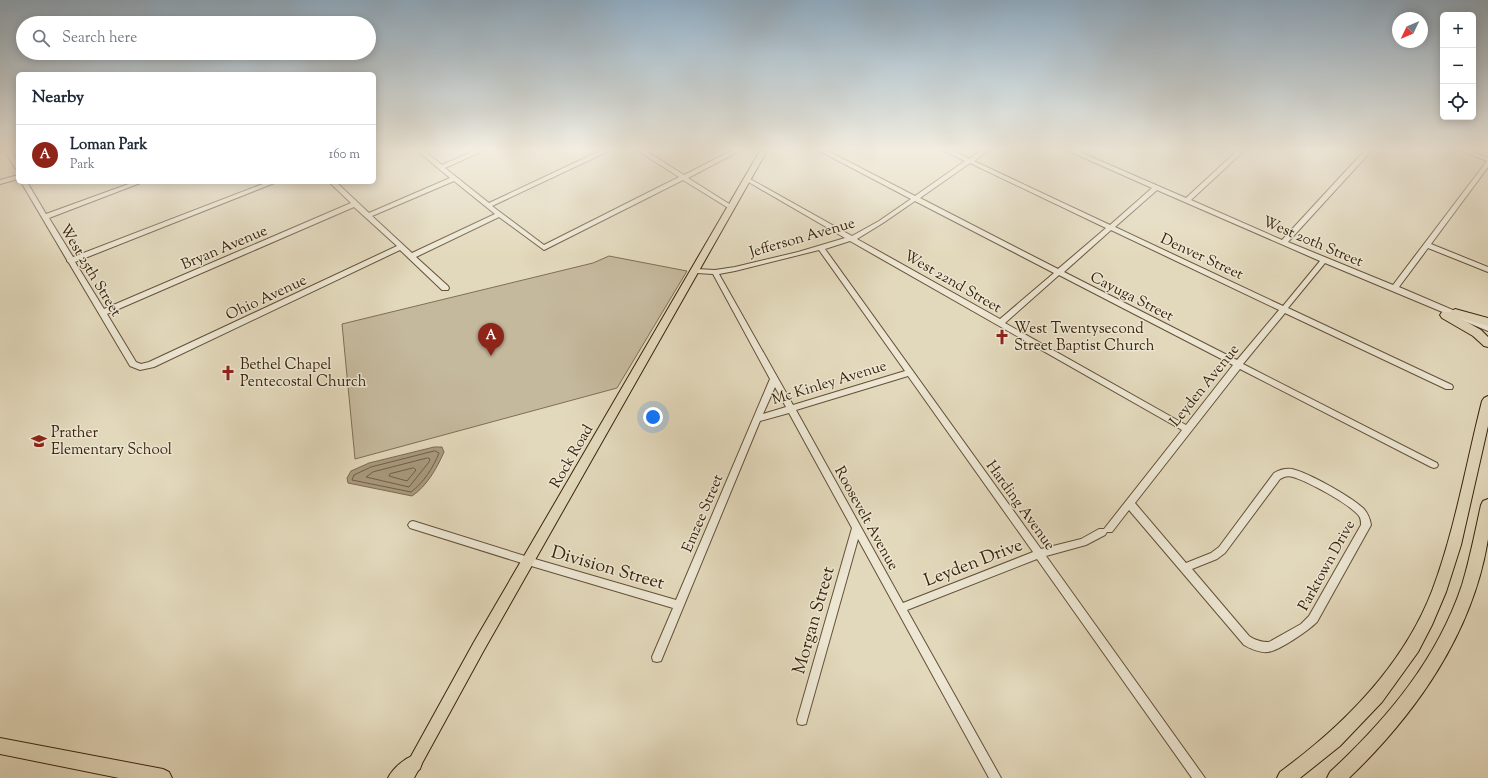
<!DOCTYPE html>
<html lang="en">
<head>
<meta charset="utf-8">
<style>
	:root { --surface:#fff; --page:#f6f6f7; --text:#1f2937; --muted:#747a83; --line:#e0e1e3; --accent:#8f2418 }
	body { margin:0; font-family:"Sorts Mill Goudy",serif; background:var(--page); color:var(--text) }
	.controls { position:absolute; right:12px; top:12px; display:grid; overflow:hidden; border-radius:6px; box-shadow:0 2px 10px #0003 }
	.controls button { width:36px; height:36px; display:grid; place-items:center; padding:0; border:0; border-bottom:1px solid var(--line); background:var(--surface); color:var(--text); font:20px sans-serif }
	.compass { position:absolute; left:1392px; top:12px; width:36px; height:36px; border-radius:50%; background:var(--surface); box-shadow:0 2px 10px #0003; rotate:226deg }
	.you { position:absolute; left:653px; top:417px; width:14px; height:14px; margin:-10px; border:3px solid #fff; border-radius:50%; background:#1a73e8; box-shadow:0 0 0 6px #1a73e833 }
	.badge { display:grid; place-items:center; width:26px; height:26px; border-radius:50%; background:var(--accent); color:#fff; font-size:13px; font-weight:700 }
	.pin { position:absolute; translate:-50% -33px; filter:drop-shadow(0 1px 2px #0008) }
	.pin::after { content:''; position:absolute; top:21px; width:14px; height:12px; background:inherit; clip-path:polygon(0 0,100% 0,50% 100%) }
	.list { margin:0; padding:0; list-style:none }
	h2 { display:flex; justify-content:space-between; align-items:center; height:52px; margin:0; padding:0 16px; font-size:17px }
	h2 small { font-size:13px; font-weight:400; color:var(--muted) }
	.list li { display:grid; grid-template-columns:26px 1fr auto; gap:12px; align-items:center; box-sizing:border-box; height:60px; padding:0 16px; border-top:1px solid var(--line) }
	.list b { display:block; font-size:15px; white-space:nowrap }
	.list p { margin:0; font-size:13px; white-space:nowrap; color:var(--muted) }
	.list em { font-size:13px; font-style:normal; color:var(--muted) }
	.icon { flex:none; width:22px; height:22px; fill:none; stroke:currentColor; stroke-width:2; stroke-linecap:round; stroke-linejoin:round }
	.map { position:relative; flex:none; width:1488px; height:778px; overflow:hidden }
	.search { position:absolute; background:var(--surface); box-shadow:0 2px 10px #0003; left:16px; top:16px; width:360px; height:44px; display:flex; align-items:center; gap:10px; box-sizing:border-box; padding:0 14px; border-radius:22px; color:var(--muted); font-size:15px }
	.panel { position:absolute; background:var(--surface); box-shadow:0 2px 10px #0003; left:16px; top:72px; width:360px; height:112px; border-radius:6px }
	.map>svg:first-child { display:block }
	.green { fill:#c5b99d; stroke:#806e54 }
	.water { fill:#a99a7f; stroke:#7d6a51 }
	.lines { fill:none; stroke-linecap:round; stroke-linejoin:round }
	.shore { stroke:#725e45; stroke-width:1 }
	.minor-casing { stroke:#645037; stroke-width:2 }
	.major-casing { stroke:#3a230b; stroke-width:2 }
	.highway-casing { stroke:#3a230b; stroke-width:2 }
	.minor { fill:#ece6d3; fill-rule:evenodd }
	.major { fill:#e2d8bb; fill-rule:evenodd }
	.highway { fill:#e2d8bb; fill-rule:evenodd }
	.labels { text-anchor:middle; stroke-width:3; stroke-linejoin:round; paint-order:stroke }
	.street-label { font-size:15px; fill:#3a230b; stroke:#ece6d3 }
	.poi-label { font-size:15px; fill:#3a230b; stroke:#ece6d3; text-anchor:start }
	.near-street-label { font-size:18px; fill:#3a230b; stroke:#ece6d3 }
</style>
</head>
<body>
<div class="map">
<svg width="1488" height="778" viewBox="0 0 1488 778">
	<rect width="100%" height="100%" fill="#e2d8bb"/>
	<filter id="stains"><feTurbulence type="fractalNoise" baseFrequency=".005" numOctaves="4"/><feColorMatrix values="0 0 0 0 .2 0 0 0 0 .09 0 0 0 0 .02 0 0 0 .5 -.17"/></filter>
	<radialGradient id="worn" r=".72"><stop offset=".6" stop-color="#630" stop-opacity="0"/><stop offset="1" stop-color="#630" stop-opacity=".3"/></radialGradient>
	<path class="green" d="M 609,256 L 687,271 L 617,388 L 355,459 L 342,324 L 593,263 Z"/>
	<path class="water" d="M 434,447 L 442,447 L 444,452 C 437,468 427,486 412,496 L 348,483 L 347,478 L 351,471 L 369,463 Z"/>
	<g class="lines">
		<path class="shore" d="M 435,451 L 439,453 C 433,468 424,482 411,492 L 352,480 L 354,475 L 371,467 Z
			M 428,458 L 430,459 L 429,462 L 409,487 L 366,477 L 373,472 Z
			M 414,468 L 416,470 L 407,481 L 389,476 L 390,474 Z"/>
		<defs>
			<path id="minor" d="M 4,149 L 10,149 L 18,163 L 18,170 L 15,168 Z
				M 415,149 L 422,149 L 442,165 L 478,149 L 487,149 L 445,168 L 489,203 L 604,149 L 613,149 L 492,206 L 544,245 L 679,177 L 635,149 L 643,149 L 684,175 L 735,149 L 743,149 L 688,178 L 734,207 L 734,209 L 730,209 L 683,180 L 544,250 L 499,217 L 416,257 L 448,286 L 449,288 L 448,290 L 442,290 L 400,250 L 154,367 L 140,370 L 130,366 L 69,263 L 67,261 L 67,260 L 21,182 L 27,182 L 46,214 L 134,182 L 143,182 L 49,218 L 73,257 L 268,182 L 277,182 L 75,262 L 104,309 L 351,203 L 329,182 L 336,182 L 369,213 L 450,178 ZM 454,181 L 495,214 L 412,253 L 372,216 ZM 354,207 L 397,246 L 149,362 L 141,364 L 136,362 L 107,314 Z
				M 816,149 L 824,149 L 915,196 L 965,161 L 941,149 L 950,149 L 969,159 L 983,149 L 990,149 L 974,161 L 1110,225 L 1152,188 L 1064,149 L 1073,149 L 1186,198 L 1239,149 L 1246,149 L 1191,200 L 1282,240 L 1366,149 L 1373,149 L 1288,242 L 1393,285 L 1487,161 L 1456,149 L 1465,149 L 1488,158 L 1488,167 L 1431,244 L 1488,267 L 1488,272 L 1428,248 L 1399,287 L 1488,325 L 1488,331 L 1325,263 L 1288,308 L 1452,385 L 1453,387 L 1452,389 L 1446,389 L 1285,313 L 1243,364 L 1437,463 L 1438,465 L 1437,467 L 1434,468 L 1431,467 L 1240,369 L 1135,503 L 1186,563 L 1211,553 L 1219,547 L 1274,473 C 1279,470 1286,468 1292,469 C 1309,473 1350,496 1363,508 C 1368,513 1370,519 1371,525 L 1317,622 C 1309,630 1279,651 1268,652 C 1260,653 1251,649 1244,645 L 1129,510 L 1112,532 L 1107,532 L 1105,535 L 1086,545 L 1046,556 L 1205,778 L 1192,778 L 1037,559 L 907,610 L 1001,778 L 989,778 L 858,539 L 807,720 L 806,724 L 802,725 L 798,724 L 797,720 L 852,528 L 789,413 L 760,421 L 661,661 L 657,662 L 653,661 L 652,657 L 673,608 L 528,565 L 410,528 L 408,525 L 410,522 L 413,521 L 528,557 L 676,600 L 770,379 L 713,274 L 696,273 L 693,271 L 696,269 L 715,270 L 735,267 L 798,252 L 845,238 L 745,180 L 746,179 L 750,179 L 852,236 L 879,221 L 911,199 ZM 970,163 L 1106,228 L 1058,269 L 920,198 ZM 1157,190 L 1320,261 L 1283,306 L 1115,227 ZM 915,201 L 1054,273 L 1000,319 L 857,239 L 883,223 ZM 1111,230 L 1279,310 L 1237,360 L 1064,272 ZM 850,241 L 1182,430 L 1104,529 L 1099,529 L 1081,539 L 1041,549 L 825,249 ZM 819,250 L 905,371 L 793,405 L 719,274 L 735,271 ZM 1059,275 L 1233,365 L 1186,425 L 1005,323 ZM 908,376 L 1033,552 L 903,603 L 796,410 ZM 775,387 L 786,407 L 763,414 ZM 1284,477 C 1287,476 1290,476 1293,477 C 1307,481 1350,504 1359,516 C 1361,519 1361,521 1361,525 L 1309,616 L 1301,624 L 1269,642 C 1261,642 1255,640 1249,636 L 1192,569 L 1217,559 L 1225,553 L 1280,479 Z
				M 18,175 L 18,179 L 0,184 L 0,180 Z"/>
			<path id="major" d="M 761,149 L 768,149 L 484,650 L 414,778 L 399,778 L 474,642 Z"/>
			<path id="highway" d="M 1455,309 L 1488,318 L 1488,326 L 1460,318 L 1481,330 L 1488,337 L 1488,347 L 1484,346 L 1473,336 L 1442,318 L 1440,315 L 1442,312 L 1450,312 Z
				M 1488,396 L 1488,426 L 1461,545 L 1446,592 L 1432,625 L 1418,652 L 1382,702 L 1340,746 L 1300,778 L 1277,778 L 1280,772 C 1344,725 1403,666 1432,591 C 1455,530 1466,464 1482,401 L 1484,398 Z
				M 1488,499 C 1488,512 1488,526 1488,539 C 1473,633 1416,714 1349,778 L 1327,778 L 1330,772 C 1387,719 1437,660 1462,585 C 1470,559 1475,532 1481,505 L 1483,501 Z
				M 0,738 L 163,769 L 169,772 L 172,778 L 119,778 L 0,754 Z
				M 414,755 L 420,757 L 422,763 L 420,769 L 410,778 L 388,778 C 393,768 404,759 414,755 Z"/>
		</defs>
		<use href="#minor" class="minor-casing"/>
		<use href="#major" class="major-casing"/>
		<use href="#highway" class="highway-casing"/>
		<use href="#minor" class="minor"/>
		<use href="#major" class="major"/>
		<use href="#highway" class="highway"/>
	</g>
	<linearGradient id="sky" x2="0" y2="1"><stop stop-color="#8faabe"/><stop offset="0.58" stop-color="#f2ede0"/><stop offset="1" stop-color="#f2ede0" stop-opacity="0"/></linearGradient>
	<rect width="1488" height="258" fill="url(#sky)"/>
	<defs>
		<symbol id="church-bare" viewBox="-9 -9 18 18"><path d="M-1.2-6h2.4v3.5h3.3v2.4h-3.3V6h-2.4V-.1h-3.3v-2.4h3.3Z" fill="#8f2418" stroke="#ece6d3" stroke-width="2.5" paint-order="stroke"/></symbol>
		<symbol id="school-bare" viewBox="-9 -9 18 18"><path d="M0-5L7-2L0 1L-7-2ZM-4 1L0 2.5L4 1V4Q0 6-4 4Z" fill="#8f2418" stroke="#ece6d3" stroke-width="2.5" paint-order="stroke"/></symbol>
	</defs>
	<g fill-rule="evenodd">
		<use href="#church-bare" x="991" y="326" width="22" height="22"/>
		<use href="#church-bare" x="217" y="362" width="22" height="22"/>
		<use href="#school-bare" x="28" y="430" width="22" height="22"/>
	</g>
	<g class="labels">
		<g class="street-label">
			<text transform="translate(802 237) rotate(-16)" y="5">Jefferson Avenue</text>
			<text transform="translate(1313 241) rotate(23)" y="5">West 20th Street</text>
			<text transform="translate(224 247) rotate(-23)" y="5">Bryan Avenue</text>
			<text transform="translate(1202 256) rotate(25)" y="5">Denver Street</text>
			<text transform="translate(91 270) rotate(59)" y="5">West 25th Street</text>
			<text transform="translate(953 281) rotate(30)" y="5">West 22nd Street</text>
			<text transform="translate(1132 296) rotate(27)" y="5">Cayuga Street</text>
			<text transform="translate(266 297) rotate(-25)" y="5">Ohio Avenue</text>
			<text transform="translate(829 382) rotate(-17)" y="5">Mc Kinley Avenue</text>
			<text transform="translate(1204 385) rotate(-51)" y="5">Leyden Avenue</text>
			<text transform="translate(571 456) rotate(-60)" y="5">Rock Road</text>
			<text transform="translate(1021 505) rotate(54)" y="5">Harding Avenue</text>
			<text transform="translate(702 513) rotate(-67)" y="5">Emzee Street</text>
			<text transform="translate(867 518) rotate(61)" y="5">Roosevelt Avenue</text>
			<text transform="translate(1326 565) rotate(-61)" y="5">Parktown Drive</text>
		</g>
		<g class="poi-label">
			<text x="1014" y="333">West Twentysecond<tspan x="1014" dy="17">Street Baptist Church</tspan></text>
			<text x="240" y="369">Bethel Chapel<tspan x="240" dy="17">Pentecostal Church</tspan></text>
			<text x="51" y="437">Prather<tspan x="51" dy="17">Elementary School</tspan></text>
		</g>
		<g class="near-street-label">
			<text transform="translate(973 562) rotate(-21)" y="6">Leyden Drive</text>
			<text transform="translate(608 567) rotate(16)" y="6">Division Street</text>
			<text transform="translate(813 620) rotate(-74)" y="6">Morgan Street</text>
		</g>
	</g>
	<rect width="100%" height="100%" filter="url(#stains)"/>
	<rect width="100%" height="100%" fill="url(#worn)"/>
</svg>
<div class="controls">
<button>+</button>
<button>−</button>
<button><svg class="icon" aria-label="locate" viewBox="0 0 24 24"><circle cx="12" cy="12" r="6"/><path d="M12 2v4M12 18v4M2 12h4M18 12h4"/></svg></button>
</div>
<svg class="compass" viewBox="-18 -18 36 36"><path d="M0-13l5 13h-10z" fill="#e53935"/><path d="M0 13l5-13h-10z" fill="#747a83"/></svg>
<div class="you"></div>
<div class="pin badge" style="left:491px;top:356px">A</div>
<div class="search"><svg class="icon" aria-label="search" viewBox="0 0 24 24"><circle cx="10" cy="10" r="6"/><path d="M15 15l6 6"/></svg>Search here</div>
<section class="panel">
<h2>Nearby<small></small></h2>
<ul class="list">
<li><span class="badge">A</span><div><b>Loman Park</b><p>Park</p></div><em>160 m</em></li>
</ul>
</section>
</div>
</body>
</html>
